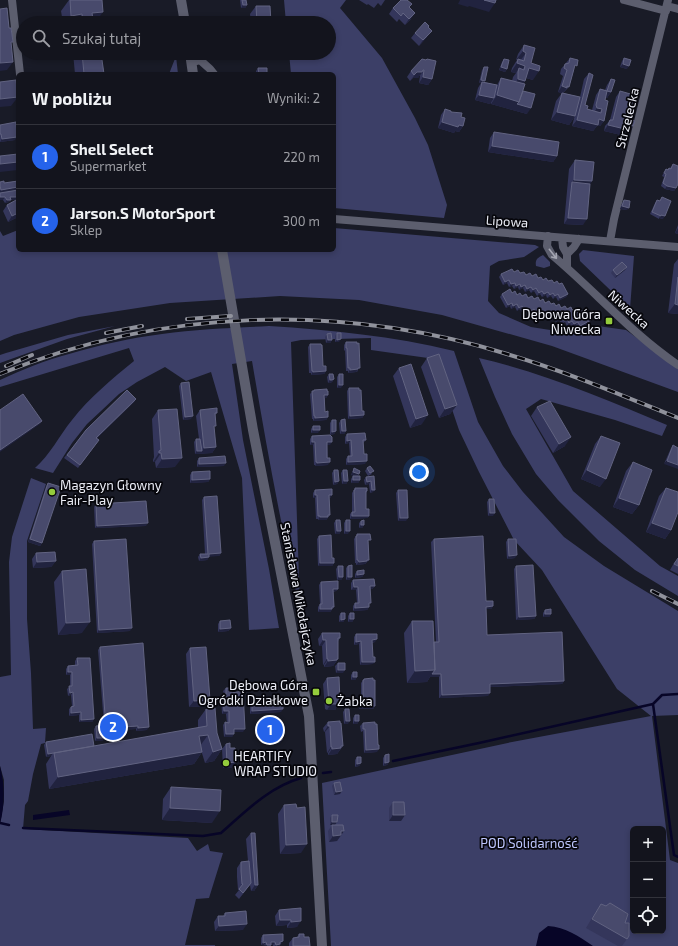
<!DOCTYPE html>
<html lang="pl">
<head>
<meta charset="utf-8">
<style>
	:root { --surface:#13141d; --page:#20212a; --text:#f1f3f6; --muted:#9d9ea4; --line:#32333b; --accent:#2563eb }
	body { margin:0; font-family:"Exo 2",sans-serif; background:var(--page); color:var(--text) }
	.controls { position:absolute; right:12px; bottom:12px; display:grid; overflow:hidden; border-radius:6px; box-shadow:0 2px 6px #0003 }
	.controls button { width:36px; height:36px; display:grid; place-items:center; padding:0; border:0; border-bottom:1px solid var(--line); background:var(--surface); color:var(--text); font:20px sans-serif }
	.you { position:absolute; left:419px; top:472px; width:14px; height:14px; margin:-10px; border:3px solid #fff; border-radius:50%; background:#1a73e8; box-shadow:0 0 0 6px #1a73e833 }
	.badge { display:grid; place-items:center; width:26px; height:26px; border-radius:50%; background:var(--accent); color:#fff; font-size:13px; font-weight:700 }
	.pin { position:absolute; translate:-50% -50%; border:2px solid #fff; box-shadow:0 1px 4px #0006 }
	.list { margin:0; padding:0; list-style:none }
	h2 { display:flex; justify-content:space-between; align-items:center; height:52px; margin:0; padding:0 16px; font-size:17px }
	h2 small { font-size:13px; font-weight:400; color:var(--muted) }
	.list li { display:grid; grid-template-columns:26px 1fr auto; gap:12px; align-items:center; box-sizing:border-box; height:64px; padding:0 16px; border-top:1px solid var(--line) }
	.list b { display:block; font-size:15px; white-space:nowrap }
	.list p { margin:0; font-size:13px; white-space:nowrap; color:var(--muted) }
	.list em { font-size:13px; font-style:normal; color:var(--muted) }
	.icon { flex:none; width:22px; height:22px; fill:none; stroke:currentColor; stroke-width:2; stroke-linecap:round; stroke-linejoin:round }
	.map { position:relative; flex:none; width:678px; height:946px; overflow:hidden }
	.search { position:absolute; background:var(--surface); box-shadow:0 2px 6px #0003; left:16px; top:16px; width:320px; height:44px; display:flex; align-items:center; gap:10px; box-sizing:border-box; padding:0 14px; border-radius:22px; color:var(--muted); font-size:15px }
	.panel { position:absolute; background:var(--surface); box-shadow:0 2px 6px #0003; left:16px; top:72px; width:320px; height:180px; border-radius:6px }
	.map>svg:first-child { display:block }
	.green { fill:#3c3f67; fill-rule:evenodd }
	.water { fill:#070527 }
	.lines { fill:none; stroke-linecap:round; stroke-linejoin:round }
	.stream { stroke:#070527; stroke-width:2.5 }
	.minor { stroke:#5c5e6e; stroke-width:8 }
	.tertiary { stroke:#5c5e6e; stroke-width:10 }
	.rail-casing { stroke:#90929c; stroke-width:4 }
	.rail { stroke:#06060b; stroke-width:2.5; stroke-dasharray:8; stroke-linecap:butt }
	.wall { fill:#34365b }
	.shaded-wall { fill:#21233f }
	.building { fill:#484a6c; stroke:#616381 }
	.oneway { stroke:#a4a6b2 }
	.poi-dot { fill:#94cc3c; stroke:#06060b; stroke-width:1.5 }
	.labels { text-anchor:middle; stroke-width:3.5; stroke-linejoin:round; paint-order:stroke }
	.street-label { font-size:13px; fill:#eceef7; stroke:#06060b }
	.poi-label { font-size:13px; fill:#eceef7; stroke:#06060b; text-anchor:start }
	.park-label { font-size:13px; fill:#bec6fe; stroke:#06060b }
</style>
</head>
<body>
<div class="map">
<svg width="678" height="946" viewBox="0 0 678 946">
	<rect width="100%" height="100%" fill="#191b27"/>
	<path class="green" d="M 284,0 L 346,0 L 340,8 L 382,58 L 415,118 L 428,145 L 447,205 L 444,218 L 334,208 L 334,74 L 291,74 L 289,53 L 329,53 L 329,23 L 286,23 Z
		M 176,56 L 178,74 L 169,74 Z
		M 334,228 L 535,245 L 539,247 L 524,257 L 499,261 L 490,266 L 488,301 L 499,313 L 531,327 L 582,335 L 598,326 L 626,330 L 678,368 L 678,392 L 552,346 L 442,315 L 359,300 L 280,296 L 170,303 L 79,317 L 14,335 L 0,341 L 0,231 L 3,236 L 18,230 L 18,250 L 334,250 Z
		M 583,250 L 634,256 L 630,309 L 580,261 L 579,254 Z
		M 543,255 L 550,262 L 550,266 L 544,268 L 536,266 C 535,260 537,258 543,255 Z
		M 115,326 L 67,339 L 0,363 L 0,355 L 6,353 L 68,335 Z
		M 269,326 C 331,330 393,336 454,351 L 478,422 L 503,466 L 523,492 L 564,537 L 604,566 L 678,611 L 678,715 L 652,716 L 670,860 L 678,863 L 678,946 L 331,946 L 322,783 L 512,742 L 651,716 L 617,689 L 542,570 L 514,540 L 479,472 L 459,430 L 435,359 L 371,350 L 371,338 L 301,340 L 291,342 L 300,609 C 281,527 266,444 252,361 L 232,364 L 243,440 L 269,569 L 279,628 L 249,630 L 242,478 L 211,372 L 186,381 L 165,367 L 137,382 L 119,394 L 101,411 L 87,424 L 72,443 L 53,473 L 35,468 C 50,455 59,436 72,420 C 90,397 112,379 134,361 L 129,348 L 0,387 L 0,380 C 22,370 45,360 69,354 C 99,345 130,338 162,334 C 197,329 233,328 269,326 ZM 633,829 L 663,829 L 663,931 L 633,931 Z
		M 479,358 C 544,373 605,399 667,425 L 662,436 L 615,420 L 541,399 L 526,409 L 573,491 L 660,566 L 678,576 L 678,596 L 635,570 L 599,541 L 558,500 L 536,474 L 512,434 L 495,397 Z
		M 31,478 L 46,484 L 27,541 L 27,619 L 31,673 L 33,729 L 46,728 L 45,743 L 41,744 L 33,774 L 28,801 L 25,805 L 23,829 L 188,838 L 197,851 L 208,844 L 210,851 L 223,853 L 209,898 L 196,899 L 185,945 L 215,945 L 215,946 L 0,946 L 0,824 L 4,801 L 4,780 L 0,766 L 0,677 L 11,675 L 9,562 L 12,537 Z"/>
	<path class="water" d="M 0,766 C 5,785 5,804 0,824 Z
		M 69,810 L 70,815 L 33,820 L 33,815 Z
		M 548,926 C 566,927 578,936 593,946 L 536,946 L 539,933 Z"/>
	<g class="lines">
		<path class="stream" d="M 653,704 L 674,855 L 678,857
			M 393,761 L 479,743 L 653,704 L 662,695 L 678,694
			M 323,773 L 331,772
			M 0,823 L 9,825
			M 23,828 L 203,836 L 221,833 C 245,812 269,787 301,778"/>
		<path class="minor" d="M 12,0 L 20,74
			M 624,0 L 666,11
			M 667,6 L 678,9
			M 192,62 L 200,60 L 210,69 L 214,74
			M 334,219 L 678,247
			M 548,236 L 547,246 L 552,255 C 595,291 632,334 678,365
			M 562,238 L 563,247 L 567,254 L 567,267
			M 610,241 L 614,219 L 668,0
			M 567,254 L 574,247 L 579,239"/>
		<path class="tertiary" d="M 181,0 L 185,23
			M 190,53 L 193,74
			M 222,250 L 253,430 L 309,716 L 322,946"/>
		<defs>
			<path id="rail" d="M 187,319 L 231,316
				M 106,333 L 142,326
				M 6,366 L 32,355
				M 0,374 C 161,308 340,303 507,354 C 565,371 621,395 678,418
				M 652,591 L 678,604"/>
		</defs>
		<use href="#rail" class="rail-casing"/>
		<use href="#rail" class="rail"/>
	</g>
	<path class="wall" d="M 69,0 L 102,0 L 97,20 L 98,23 L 63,23 L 61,11 Z
		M 240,0 L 246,0 L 247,5 L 245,8 L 241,8 Z
		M 359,0 L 385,0 L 381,6 L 378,3 L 374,8 L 368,4 L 367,5 Z
		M 256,6 L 271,23 L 251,23 L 250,14 Z
		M 410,7 L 411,19 L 405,25 L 399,19 L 397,22 L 389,14 L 393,8 Z
		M 428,28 L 427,37 L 419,46 L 411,38 L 415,33 Z
		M 524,45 L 531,63 L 533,80 L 526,78 L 525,81 L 523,84 L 523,91 L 527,114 L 491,104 L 491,102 L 490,104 L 475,100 L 478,88 L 481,83 L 479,83 L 482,70 L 484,67 L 484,82 L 497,85 L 501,78 L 512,81 L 513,77 L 516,73 L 511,72 L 512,68 L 517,60 L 516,60 L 518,54 Z
		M 73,53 L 101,53 L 104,74 L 75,74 Z
		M 570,58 L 574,70 L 569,87 L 563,93 L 580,97 L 584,79 L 589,73 L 585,105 L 587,109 L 592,110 L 596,95 L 600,89 L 605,90 L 607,85 L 611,79 L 611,92 L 607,98 L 605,98 L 605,100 L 604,121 L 600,126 L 597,126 L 593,131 L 572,126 L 576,111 L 575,116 L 569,125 L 551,120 L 556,101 L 562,93 L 558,92 L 563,76 L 560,74 L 561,69 Z
		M 624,58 L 627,69 L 620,67 L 622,61 Z
		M 427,59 L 432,79 L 428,85 L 419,83 L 420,76 L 419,76 L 418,78 L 413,78 L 410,81 L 407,77 L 411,71 Z
		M 504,59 L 507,69 L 505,72 L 499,70 L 502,62 Z
		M 258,68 L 267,74 L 256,74 L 256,71 Z
		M 620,91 L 628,119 L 629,132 L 624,131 L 621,135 L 604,131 L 605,126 L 610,120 L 616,97 Z
		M 445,109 L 451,112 L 463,126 L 459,132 L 455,131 L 454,133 L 438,128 L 441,115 Z
		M 0,125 L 15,140 L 0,142 Z
		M 494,132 L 557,156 L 553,162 L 488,152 L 490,138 Z
		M 575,160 L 592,181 L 590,184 L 583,225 L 564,224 L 569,169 Z
		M 673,164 L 676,188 L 674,191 L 665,189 L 661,186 L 664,177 L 662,176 L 664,172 L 666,169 L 668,169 L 669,168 L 670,168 Z
		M 18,181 L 18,217 L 8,222 L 3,211 L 7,205 L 18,200 L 10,200 L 9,202 L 5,203 L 3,200 L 0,200 L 0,182 L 4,183 Z
		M 662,197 L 663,219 L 659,218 L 659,219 L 650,214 L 655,203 L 657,200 L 660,201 Z
		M 624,200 L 627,210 L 620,209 L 622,203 Z
		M 678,225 L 678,234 L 675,233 Z
		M 678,259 L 678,314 L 668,313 L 674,264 Z
		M 613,270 L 625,270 L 615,278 L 611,273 Z
		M 514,272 L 559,284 L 568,294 L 566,297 L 558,301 L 556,297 L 553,299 L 551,296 L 547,298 L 546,295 L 542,297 L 540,294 L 537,296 L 534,291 L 531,293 L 529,290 L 525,292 L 523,288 L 519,290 L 518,287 L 514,289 L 512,286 L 509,287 L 507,283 L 503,285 L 499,277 L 501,274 Z
		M 512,293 L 561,308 L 572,310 L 578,313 L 589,323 L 578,329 L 576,325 L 572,327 L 570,324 L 567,326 L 565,322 L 562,324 L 559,320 L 556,322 L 554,319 L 550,321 L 548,317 L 545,319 L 543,316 L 539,318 L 537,314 L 534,316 L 532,312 L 528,314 L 526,311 L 522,313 L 520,309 L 517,311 L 515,307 L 511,309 L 510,306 L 506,308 L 500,297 L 502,294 Z
		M 337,333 L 339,342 L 335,342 L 335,336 Z
		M 327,334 L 332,340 L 330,343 L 326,343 L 325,337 Z
		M 346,342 L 358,371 L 356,372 L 348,373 L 348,371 L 346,371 L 345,350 L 344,351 L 344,345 Z
		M 310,344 L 326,371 L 324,374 L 311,375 L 311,373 L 309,373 L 308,347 Z
		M 427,358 L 457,405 L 450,414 L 439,418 L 421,367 Z
		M 399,368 L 422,424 L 410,428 L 393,376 Z
		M 329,374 L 334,379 L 332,382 L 330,383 L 328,383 L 327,377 Z
		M 339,374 L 341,388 L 337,388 L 337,377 Z
		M 181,383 L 191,419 L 183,420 L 179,386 Z
		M 349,388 L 364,415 L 362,418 L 348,419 L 347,391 Z
		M 314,390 L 327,391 L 328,395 L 326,398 L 325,398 L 325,412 L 328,417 L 326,420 L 313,421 L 313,419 L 312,419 L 310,394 Z
		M 136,399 L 134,402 L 97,438 L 99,440 L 78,468 L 64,458 L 86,430 Z
		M 537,407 L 565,446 L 553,453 L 531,416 Z
		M 158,410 L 175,467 L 156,468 L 155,462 L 153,462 L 153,460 L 154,457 L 152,419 Z
		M 200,410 L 217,413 L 215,415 L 214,428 L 216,447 L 212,453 L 195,454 L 194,442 L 196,439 L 199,439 L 196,416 Z
		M 332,420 L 336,431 L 334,434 L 330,435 L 330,423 Z
		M 341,420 L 346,431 L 344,434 L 340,434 L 339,423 Z
		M 313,426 L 318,433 L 311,433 L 311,429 Z
		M 347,434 L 366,440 L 363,443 L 365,464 L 346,465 L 346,459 L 348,456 L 350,456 L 349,443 L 345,444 L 345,437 Z
		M 312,436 L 330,445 L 327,445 L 328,465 L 315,466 L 315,465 L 314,465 L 313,445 L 310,445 L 310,439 Z
		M 601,436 L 600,487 L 581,479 L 595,444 Z
		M 673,445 L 678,448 L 664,464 L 671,448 Z
		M 199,458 L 224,466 L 197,467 L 197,461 Z
		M 633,462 L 639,505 L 632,514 L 613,507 L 626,471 Z
		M 354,468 L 359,474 L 357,476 L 360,480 L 358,483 L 351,483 L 351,479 L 353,476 L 355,476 L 351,475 Z
		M 367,468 L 372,474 L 368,476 L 365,471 Z
		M 334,470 L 339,481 L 337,484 L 333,485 L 332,473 Z
		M 343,470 L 348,481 L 346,484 L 342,484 L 341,473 Z
		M 192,472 L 210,479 L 208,482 L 190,483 L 190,475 Z
		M 374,476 L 373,492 L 370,493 L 369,484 L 365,485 L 364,480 L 366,477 Z
		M 48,483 L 42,543 L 40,546 L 28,542 L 46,486 Z
		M 355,488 L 367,491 L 366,493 L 366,509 L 369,516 L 367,518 L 350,519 L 350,514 L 352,512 L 352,493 Z
		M 666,488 L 671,530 L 665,539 L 646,532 L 659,496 Z
		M 315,490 L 332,495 L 330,498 L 329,498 L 330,515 L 326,520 L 318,520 L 318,519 L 316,519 L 315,498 L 313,498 L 313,493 Z
		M 398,490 L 406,521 L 398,521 L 396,493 Z
		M 204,497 L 221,553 L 219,556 L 209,556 L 207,560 L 199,561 L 198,557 L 200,554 L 205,554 L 202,500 Z
		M 489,499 L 493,516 L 488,516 L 487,502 Z
		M 96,504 L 146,526 L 95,528 L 94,507 Z
		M 336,520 L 341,531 L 339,534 L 335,534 L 334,523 Z
		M 346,520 L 348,534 L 344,534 L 344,523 Z
		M 361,521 L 364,525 L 362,528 L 359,528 L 359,523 Z
		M 357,534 L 369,543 L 368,543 L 369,560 L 365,564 L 356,565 L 356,563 L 355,563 L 354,539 Z
		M 319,536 L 334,563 L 332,566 L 318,566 L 317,539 Z
		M 434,539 L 486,601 L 493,606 L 491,609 L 486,609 L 487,635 L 564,681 L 562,684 L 490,687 L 488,696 L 439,698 L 439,677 L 430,677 L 427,682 L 407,683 L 404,633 L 412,621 L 434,642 L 436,642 L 431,542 Z
		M 508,539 L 515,558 L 507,559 L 506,542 Z
		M 94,541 L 130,631 L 97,633 L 92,544 Z
		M 36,553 L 56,561 L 51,567 L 33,568 L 32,559 Z
		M 678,558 L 678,574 L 670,570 L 674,563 Z
		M 338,566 L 343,577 L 341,580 L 337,580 L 336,569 Z
		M 348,566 L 350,580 L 346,580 L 346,568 Z
		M 516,566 L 536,616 L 534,619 L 516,620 L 514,569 Z
		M 62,571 L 82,633 L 58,635 L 54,582 Z
		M 357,571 L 364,574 L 362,577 L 355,578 L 355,574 Z
		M 353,580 L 375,586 L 372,589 L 370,589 L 369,607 L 367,610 L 353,611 L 353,606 L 355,603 L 357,603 L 356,590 L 351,590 L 351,583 Z
		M 321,582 L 338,589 L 336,591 L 333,592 L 334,607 L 330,612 L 318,612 L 318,607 L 320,604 L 319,585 Z
		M 545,610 L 551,614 L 549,617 L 543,617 L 543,613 Z
		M 341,613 L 345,619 L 343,622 L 339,622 L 339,616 Z
		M 350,613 L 354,619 L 352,622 L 348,622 L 348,616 Z
		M 220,621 L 231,628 L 228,631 L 218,632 L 218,624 Z
		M 322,633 L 340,638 L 338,641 L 338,659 L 333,666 L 324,667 L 324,665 L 323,665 L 322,646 L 319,646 L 318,639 Z
		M 356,634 L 375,642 L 372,643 L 373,664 L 360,665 L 359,644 L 354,645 L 354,637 Z
		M 100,647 L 147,730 L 136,731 L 136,729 L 104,731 L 103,741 L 95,741 L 94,729 L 96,726 L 104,725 L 98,650 Z
		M 190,648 L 210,700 L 206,706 L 189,707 L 186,654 Z
		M 77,658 L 94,719 L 92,722 L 79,722 L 79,715 L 69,716 L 69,709 L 72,706 L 71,695 L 68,696 L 67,689 L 70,686 L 70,675 L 66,675 L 66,669 L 68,666 L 75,666 L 75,661 Z
		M 338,663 L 343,673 L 336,673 L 335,666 Z
		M 353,672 L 357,677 L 355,680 L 351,680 L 351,675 Z
		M 327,678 L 340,702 L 335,710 L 327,710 L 325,709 L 323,684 Z
		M 364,679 L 375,706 L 373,709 L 359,709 L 359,705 L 361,703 L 361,683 Z
		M 226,688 L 231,693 L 243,732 L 234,732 L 232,737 L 224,737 L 223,725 L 225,722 L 227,723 L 226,714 L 222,714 L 221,697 L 224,694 L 223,691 Z
		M 252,702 L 281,712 L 250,714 L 250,705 Z
		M 206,709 L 217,733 L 222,749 L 214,761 L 205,763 L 201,750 L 202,752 L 194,764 L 49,789 L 46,764 L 51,756 L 46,757 L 44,745 L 46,742 L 94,746 L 198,728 L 198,720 Z
		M 345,709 L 348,724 L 344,724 L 343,712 Z
		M 355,715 L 359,721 L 357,724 L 353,724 L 353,718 Z
		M 263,721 L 280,743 L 262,744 L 261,724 Z
		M 328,722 L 343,746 L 337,754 L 328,755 L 328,753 L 327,753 L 325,732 L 324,732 L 323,728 Z
		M 363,723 L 375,724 L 377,752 L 364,753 L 363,731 L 361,732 L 360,726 Z
		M 226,744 L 230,748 L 236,762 L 231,768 L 223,768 L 222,749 Z
		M 385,755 L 389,762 L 387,765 L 383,766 L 383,758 Z
		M 357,757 L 361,763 L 359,766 L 355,767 L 355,760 Z
		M 334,783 L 340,794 L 334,795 L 332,786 Z
		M 171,787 L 212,823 L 162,820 L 163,799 Z
		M 393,802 L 405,815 L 401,821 L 389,821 L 389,808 Z
		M 284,805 L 301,853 L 280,854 L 278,814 Z
		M 332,815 L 337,822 L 335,825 L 330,825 L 330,818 Z
		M 332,825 L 344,831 L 337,841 L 329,842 L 328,831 Z
		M 251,833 L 258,885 L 254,891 L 251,891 L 250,885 L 239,899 L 235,895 L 239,890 L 238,890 L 237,877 L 237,868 L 241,862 L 248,861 L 246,839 Z
		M 601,904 L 625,923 L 629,936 L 622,946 L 618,946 L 586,928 L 595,913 Z
		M 301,908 L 297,927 L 287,928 L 287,925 L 276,926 L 275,916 L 279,910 Z
		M 225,913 L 243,930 L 215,931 L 214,922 L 218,916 L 223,916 Z
		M 299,934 L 304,937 L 310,946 L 289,946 L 289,943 L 293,938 L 297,937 Z
		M 263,935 L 281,944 L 279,946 L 273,946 L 273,945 L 271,945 L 271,946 L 261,945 L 261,938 Z"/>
	<path class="shaded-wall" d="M 460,0 L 484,0 L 495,3 L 489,12 L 469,6 L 468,7 L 458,4 Z
		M 243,5 L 247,5 L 245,8 L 241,8 Z
		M 103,12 L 95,23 L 86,23 L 92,13 Z
		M 415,13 L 411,19 L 405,25 L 409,19 Z
		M 82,14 L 76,23 L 66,23 L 71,16 Z
		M 432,31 L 427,37 L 419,46 L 423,40 Z
		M 523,51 L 526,53 L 520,61 L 518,59 L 517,60 L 516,60 Z
		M 13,62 L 7,70 L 0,71 L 0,63 Z
		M 517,63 L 525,66 L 519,74 L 519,68 L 516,73 L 511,72 Z
		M 623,64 L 629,66 L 627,69 L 620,67 Z
		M 501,67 L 507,69 L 505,72 L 499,70 Z
		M 529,68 L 539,71 L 533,80 L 523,77 Z
		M 423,70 L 424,70 L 418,78 L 413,78 L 410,81 L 417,72 Z
		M 423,77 L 432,79 L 428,85 L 419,83 Z
		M 518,79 L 525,81 L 519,90 L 512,88 Z
		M 481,80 L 485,81 L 483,84 L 482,82 L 481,83 L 479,83 Z
		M 562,86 L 567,88 L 562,94 L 558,92 Z
		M 607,91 L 611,92 L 607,98 L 603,97 Z
		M 479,95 L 494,98 L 490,104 L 475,100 Z
		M 497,95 L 519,102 L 531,108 L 527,114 L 491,104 Z
		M 18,97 L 11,106 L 0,107 L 0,99 Z
		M 597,108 L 602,109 L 598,115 L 593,114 Z
		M 557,112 L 575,116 L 569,125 L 551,120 Z
		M 599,119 L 604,121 L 600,126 L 597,126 L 593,131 L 572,126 L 577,120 Z
		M 442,122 L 459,125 L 463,126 L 459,132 L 455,131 L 454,133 L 438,128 Z
		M 608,125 L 626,125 L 633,126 L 629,132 L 624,131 L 621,135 L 604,131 Z
		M 17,137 L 15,140 L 0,142 L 2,139 Z
		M 492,146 L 557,156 L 553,162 L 488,152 Z
		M 18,162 L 18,170 L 0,172 L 0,164 Z
		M 574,180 L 592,181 L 586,190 L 572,182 Z
		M 667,186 L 676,188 L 674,191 L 665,189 Z
		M 18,187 L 18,192 L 0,195 L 0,191 L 1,190 Z
		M 0,197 L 5,197 L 3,200 L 0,200 Z
		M 10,197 L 18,197 L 18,200 L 10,200 L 9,202 L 5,203 L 7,200 Z
		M 622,206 L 629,208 L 627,210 L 620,209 Z
		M 18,213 L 18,217 L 8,222 L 12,216 Z
		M 661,215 L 665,216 L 663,219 L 659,218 Z
		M 568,218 L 587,219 L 583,225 L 564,224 Z
		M 678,228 L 678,234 L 675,233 Z
		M 627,267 L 625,270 L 615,278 L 617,275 Z
		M 509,280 L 507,283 L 503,285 L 505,282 Z
		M 515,283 L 512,286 L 509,287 L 511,284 Z
		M 520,284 L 518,287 L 514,289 L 516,286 Z
		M 525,285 L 523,288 L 519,290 L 521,287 Z
		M 531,287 L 529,290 L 525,292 L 527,289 Z
		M 536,288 L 534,291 L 531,293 L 533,290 Z
		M 542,291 L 540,294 L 537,296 L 539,293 Z
		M 548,292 L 546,295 L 542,297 L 544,294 Z
		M 553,293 L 551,296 L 547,298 L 550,295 Z
		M 558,294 L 556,297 L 553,299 L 555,296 Z
		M 568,294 L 566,297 L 558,301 L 560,298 Z
		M 512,303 L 510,306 L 506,308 L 508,305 Z
		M 517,304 L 515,307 L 511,309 L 513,306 Z
		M 675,304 L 678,305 L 678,314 L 668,313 Z
		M 522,306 L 520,309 L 517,311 L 519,308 Z
		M 528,308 L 526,311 L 522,313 L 525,310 Z
		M 534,309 L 532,312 L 528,314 L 530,312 Z
		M 540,311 L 537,314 L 534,316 L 536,313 Z
		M 545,313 L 543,316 L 539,318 L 541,315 Z
		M 556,316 L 554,319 L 550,321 L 552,318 Z
		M 561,317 L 559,320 L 556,322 L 558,319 Z
		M 591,320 L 589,323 L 578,329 L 580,326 Z
		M 572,321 L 570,324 L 567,326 L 569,323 Z
		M 578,322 L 576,325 L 572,327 L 574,324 Z
		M 341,339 L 339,342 L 335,342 L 337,340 Z
		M 328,340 L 332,340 L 330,343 L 326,343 Z
		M 360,368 L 356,372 L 348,373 L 350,370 Z
		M 326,371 L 324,374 L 311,375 L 313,372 Z
		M 334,379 L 332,382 L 330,383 L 328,383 L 330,380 Z
		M 339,385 L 343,385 L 341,388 L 337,388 Z
		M 324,395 L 328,395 L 326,398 L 322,398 Z
		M 136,399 L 134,402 L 94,441 L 96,438 Z
		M 457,405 L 450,414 L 439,418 L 445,409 Z
		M 364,415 L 362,418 L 348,419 L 350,416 Z
		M 428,415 L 422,424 L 410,428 L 416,419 Z
		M 193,416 L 191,419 L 183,420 L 185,417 Z
		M 328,417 L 326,420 L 313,421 L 315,418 Z
		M 42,421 L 40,424 L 0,452 L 0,450 Z
		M 313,430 L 320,430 L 318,433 L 311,433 Z
		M 336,431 L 334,434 L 330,435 L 332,432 Z
		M 342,431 L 346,431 L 344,434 L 340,434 Z
		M 571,437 L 565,446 L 553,453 L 559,444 Z
		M 351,440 L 349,443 L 345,444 L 347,441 Z
		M 312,442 L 315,442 L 313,445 L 310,445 Z
		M 327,442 L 332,442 L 330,445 L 325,445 Z
		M 216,447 L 212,453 L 195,454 L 197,451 L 202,451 L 204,448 Z
		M 159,453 L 161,453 L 155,462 L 153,462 Z
		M 182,458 L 175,467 L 156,468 L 162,459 Z
		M 367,461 L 365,464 L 346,465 L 348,462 Z
		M 667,461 L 678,465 L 678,469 L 664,464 Z
		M 330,462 L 328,465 L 315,466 L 317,463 Z
		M 226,463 L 224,466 L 197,467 L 199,464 Z
		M 587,470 L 606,479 L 600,487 L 581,479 Z
		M 353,472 L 359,474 L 357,477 L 351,475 Z
		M 210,479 L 208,482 L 190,483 L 192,480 Z
		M 353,480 L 360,480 L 358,483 L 351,483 Z
		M 339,481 L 337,484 L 333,485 L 335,482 Z
		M 344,481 L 348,481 L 346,484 L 342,484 Z
		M 371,481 L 369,484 L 365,485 L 367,482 Z
		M 372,490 L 375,490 L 373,492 L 370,493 Z
		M 315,495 L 317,495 L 315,498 L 313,498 Z
		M 329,495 L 332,495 L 330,498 L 327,498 Z
		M 619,498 L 639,505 L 632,514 L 613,507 Z
		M 490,513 L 495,513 L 493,516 L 488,516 Z
		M 330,515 L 326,520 L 318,520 L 320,517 Z
		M 352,516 L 369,516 L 367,518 L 350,519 Z
		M 400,518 L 408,518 L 406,521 L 398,521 Z
		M 148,523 L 146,526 L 95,528 L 97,526 Z
		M 652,523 L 671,530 L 665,539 L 646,532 Z
		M 361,525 L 364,525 L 362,528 L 359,528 Z
		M 337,531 L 341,531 L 339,534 L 335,534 Z
		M 346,531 L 350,531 L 348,534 L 344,534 Z
		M 30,539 L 42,543 L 40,546 L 28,542 Z
		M 221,553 L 219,556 L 207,557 L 209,554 Z
		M 517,555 L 515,558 L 507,559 L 509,556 Z
		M 209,557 L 207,560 L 199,561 L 201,558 Z
		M 369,560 L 365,564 L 356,565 L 359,562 Z
		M 56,561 L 51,567 L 33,568 L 37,562 Z
		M 320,563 L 334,563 L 332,566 L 318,566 Z
		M 364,574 L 362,577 L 355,578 L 357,575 Z
		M 339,577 L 343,577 L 341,580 L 337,580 Z
		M 348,577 L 352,577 L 350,580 L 346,580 Z
		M 370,586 L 375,586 L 372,589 L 368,589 Z
		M 354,587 L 358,587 L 356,590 L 351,590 Z
		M 333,589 L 338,589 L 336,591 L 331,592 Z
		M 493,606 L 491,609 L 484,609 L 486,607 Z
		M 334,607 L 330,612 L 318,612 L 320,609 Z
		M 369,607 L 367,610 L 353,611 L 355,608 Z
		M 545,614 L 551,614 L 549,617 L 543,617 Z
		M 536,616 L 534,619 L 516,620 L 519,617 Z
		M 345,619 L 343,622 L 339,622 L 341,620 Z
		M 350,619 L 354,619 L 352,622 L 348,622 Z
		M 90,622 L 82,633 L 58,635 L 66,623 Z
		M 132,628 L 130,631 L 97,633 L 99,630 Z
		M 231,628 L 228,631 L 218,632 L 220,629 Z
		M 377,639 L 375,642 L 370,643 L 372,640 Z
		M 323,640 L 326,640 L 322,646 L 319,646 Z
		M 361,641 L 359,644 L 354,645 L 356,642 Z
		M 327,659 L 328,659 L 324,665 L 323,665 Z
		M 337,659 L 338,659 L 333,666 L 324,667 L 328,661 Z
		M 362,662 L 375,662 L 373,664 L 360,665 Z
		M 338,670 L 345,670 L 343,673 L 336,673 Z
		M 435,670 L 441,674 L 439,677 L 430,677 L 427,682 L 407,683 L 415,671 Z
		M 68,672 L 72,672 L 70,675 L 66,675 Z
		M 353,677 L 357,677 L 355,680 L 351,680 Z
		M 564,681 L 562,684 L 488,687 L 490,684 Z
		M 73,692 L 71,695 L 68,696 L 70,693 Z
		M 490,693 L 488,696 L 439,698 L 442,695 Z
		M 210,700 L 206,706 L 189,707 L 194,701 Z
		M 339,702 L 340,702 L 335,710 L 327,710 L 331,704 Z
		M 361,706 L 375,706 L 373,709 L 359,709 Z
		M 283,709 L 281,712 L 250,714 L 252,711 Z
		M 224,711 L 229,711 L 226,714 L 222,714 Z
		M 81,712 L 79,715 L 69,716 L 71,713 Z
		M 94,719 L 92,722 L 79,722 L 81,720 Z
		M 346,721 L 350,721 L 348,724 L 344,724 Z
		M 355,721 L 359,721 L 357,724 L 353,724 Z
		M 138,726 L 136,729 L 104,731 L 106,728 Z
		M 328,726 L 330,726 L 325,732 L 324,732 Z
		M 149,727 L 147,730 L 136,731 L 138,728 Z
		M 234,729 L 245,729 L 243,732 L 232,732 Z
		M 226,734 L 234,734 L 232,737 L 224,737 Z
		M 208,735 L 200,746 L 199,736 Z
		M 97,738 L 105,738 L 103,741 L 95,741 Z
		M 282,740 L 280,743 L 262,744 L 264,741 Z
		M 341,746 L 343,746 L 337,754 L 328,755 L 332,749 Z
		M 331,747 L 332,747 L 328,753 L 327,753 Z
		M 222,749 L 214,761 L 205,763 L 213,752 Z
		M 379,749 L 377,752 L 364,753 L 366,750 Z
		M 202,752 L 194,764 L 49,789 L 58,777 Z
		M 53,753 L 51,756 L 46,757 L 48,754 Z
		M 236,762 L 231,768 L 223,768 L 227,763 Z
		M 389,762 L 387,765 L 383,766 L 385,763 Z
		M 361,763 L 359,766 L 355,767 L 357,764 Z
		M 342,791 L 340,794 L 334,795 L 336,792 Z
		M 170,808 L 220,811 L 212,823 L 162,820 Z
		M 393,815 L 405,815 L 401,821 L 389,821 Z
		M 332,822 L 337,822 L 335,825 L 330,825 Z
		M 341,831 L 344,831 L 337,841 L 329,842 L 333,836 Z
		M 307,844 L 301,853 L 280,854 L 286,845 Z
		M 255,885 L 258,885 L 254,891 L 251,891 Z
		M 280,920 L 291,920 L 287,925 L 276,926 Z
		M 301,921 L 297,927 L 287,928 L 291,922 Z
		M 247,924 L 243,930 L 215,931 L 219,926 Z
		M 283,941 L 281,944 L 280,944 L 279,946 L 275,946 L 280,942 Z
		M 266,942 L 264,945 L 261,945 L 263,943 Z
		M 271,942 L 275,942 L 273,945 L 269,945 Z"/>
	<path class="building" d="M 70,0 L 102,0 L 103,12 L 92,13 L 93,19 L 97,19 L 98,23 L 79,23 L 78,21 L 83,20 L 82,14 L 71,16 Z
		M 242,0 L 246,0 L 247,5 L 243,5 Z
		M 401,0 L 407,0 L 412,4 L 409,7 L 415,13 L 409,19 L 403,13 L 401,16 L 393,8 Z
		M 484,0 L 496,0 L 495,3 Z
		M 256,6 L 270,6 L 271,23 L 257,23 Z
		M 7,8 L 9,28 L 11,28 L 13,42 L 11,42 L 13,62 L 0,63 L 0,9 Z
		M 425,22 L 429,26 L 428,27 L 432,31 L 423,40 L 415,33 Z
		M 524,45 L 535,48 L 531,63 L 540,66 L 539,71 L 529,68 L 525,81 L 518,79 L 518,72 L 519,68 L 524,70 L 525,66 L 517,63 L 518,59 L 524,61 L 526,53 L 523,51 Z
		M 82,53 L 101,53 L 104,74 L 84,74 Z
		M 570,58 L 578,60 L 577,66 L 575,65 L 569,87 L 567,86 L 567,88 L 562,86 L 567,70 L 564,68 L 565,64 L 569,63 Z
		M 624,58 L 631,60 L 629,66 L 623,64 Z
		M 422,59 L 426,60 L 427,59 L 436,61 L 432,79 L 423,77 L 424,70 L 423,70 L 422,72 L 417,72 L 414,75 L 411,71 Z
		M 504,59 L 509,60 L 507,69 L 501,67 Z
		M 484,67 L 488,67 L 485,81 L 481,80 Z
		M 258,68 L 267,68 L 267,74 L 259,74 Z
		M 589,73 L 593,75 L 585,105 L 588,106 L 587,109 L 601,113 L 602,109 L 597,108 L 596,105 L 600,89 L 607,91 L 611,79 L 615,80 L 611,92 L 607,91 L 605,100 L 608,101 L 604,121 L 599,119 L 598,125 L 577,120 Z
		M 501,78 L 525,84 L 519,102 L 497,95 Z
		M 16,80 L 18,97 L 0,99 L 0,82 Z
		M 482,82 L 497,85 L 494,98 L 479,95 Z
		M 523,91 L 535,94 L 531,108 L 517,104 L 519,102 Z
		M 620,91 L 634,95 L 628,119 L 635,121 L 633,126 L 626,125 L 625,129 L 608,125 L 610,120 L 613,120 Z
		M 562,93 L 580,97 L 575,116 L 557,112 Z
		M 445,109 L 451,111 L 451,112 L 462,113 L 461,117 L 465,118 L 463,126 L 459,125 L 458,127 L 442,122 Z
		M 16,122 L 17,137 L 2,139 L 1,134 L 0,134 L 0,125 Z
		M 494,132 L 559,142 L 557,156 L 492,146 Z
		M 18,154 L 18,162 L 0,164 L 0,156 Z
		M 575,160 L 594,162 L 592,181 L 574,180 Z
		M 673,164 L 678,166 L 678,184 L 676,188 L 667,186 L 663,183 L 666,174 L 664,173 L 666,169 L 668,170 L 669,168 L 671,169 Z
		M 4,181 L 4,183 L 18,181 L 18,187 L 1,190 L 0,186 L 0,182 Z
		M 572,182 L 590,184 L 587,219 L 568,218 Z
		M 18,190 L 18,197 L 10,197 L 11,200 L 7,200 L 5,197 L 0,197 L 0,193 Z
		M 662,197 L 671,201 L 665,216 L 661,215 L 661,216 L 652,212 L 657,200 L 660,201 Z
		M 18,199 L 18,213 L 12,216 L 7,205 Z
		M 624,200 L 630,201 L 629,208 L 622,206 Z
		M 622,262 L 627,267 L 617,275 L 613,270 Z
		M 512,269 L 514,272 L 518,270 L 520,273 L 524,272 L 526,275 L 530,273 L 532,276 L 536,274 L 538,278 L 541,277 L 543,280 L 546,278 L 548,281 L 552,280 L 554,283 L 557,281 L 559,284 L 562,283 L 568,294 L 560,298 L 558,294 L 555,296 L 553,293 L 550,295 L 548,292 L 544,294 L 542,291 L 539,293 L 536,288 L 533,290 L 531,287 L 527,289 L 525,285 L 521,287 L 520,284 L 516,286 L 515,283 L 511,284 L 509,280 L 505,282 L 501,274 Z
		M 678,277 L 678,305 L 675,304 Z
		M 510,289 L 512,293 L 515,291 L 517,295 L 520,293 L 522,296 L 526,294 L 528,298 L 532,296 L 534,299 L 538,297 L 540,301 L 543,299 L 545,303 L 549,301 L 551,304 L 554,303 L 556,306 L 559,304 L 561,308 L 565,306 L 567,309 L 571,307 L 572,310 L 576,309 L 578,313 L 582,310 L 584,314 L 587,312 L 591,320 L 580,326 L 578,322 L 574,324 L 572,321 L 569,323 L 567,319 L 564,321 L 561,317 L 558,319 L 556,316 L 552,318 L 550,314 L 547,316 L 545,313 L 541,315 L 540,311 L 536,313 L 534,309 L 530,312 L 528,308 L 525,310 L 522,306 L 519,308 L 517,304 L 513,306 L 512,303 L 508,305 L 502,294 Z
		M 331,333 L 332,340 L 328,340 L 327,334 Z
		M 337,333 L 341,333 L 341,339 L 337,340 Z
		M 346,342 L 357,342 L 357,344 L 359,343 L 360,368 L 358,368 L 358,369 L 350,370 L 350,368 L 348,368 L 347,348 L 346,348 Z
		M 310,344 L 321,344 L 321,345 L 322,345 L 323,366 L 326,366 L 326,371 L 313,372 L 313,371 L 312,371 Z
		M 439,354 L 457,405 L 445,409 L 427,358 Z
		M 411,364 L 428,415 L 416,419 L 399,368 Z
		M 329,374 L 333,374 L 334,379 L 332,380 L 330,380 Z
		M 339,374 L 343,374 L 343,385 L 339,385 Z
		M 189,382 L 193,416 L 185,417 L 181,383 Z
		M 349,388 L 359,388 L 359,390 L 361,390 L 362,411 L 364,411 L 364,415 L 350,416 Z
		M 327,389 L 327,391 L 328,391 L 328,395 L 324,395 L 325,412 L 328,411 L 328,417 L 315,418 L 315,416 L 314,416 L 312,391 L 314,391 L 314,390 Z
		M 127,390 L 136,399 L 96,438 L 99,440 L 80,465 L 67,455 L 86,430 Z
		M 23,394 L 42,421 L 0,450 L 0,410 Z
		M 550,401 L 571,437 L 559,444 L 537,407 Z
		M 217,408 L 217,413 L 215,413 L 216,426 L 214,426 L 216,447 L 204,448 L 200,410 Z
		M 177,409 L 182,458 L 162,459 L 161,453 L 159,453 L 159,451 L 161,450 L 158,410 Z
		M 345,419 L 346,431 L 342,431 L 341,420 Z
		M 332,420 L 336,420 L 336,431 L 332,432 Z
		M 313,426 L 320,426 L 320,430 L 313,430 Z
		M 365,433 L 366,440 L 363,440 L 364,454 L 367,454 L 367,461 L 348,462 L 348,456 L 352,456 L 351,440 L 347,441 L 347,434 Z
		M 330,435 L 332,437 L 332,442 L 327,442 L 327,458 L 330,458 L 330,462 L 317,463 L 317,462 L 316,462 L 315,442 L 312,442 L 312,436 Z
		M 601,436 L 620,443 L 606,479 L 587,470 Z
		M 196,439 L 200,439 L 202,451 L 197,451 Z
		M 673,445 L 678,448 L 678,465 L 667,461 Z
		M 225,456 L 226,463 L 199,464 L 199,458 Z
		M 633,462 L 652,470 L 639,505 L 619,498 Z
		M 370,466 L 374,471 L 370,473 L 367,468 Z
		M 354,468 L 360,471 L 359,474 L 353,472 Z
		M 334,470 L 338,470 L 339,481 L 335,482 Z
		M 343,470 L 347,470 L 348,481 L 344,481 Z
		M 210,471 L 210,479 L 192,480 L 192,472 Z
		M 353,476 L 360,476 L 360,480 L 353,480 Z
		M 374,476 L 375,490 L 372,490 L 371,481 L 367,482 L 366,477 Z
		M 48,483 L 61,487 L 42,543 L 30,539 Z
		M 355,488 L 367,488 L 367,491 L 366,491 L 366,509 L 369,509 L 369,516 L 352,516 L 352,512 L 355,512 L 354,490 L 355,490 Z
		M 666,488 L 678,492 L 678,512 L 671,530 L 652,523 Z
		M 332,489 L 332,495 L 329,495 L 330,515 L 328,515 L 328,517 L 320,517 L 320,516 L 318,516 L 317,495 L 315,495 L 315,490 Z
		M 398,490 L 407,490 L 408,518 L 400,518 Z
		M 217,496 L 221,553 L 209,554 L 209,557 L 201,558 L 200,554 L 208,554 L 204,497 Z
		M 489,499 L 494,499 L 495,513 L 490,513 Z
		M 146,501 L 148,523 L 97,526 L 96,504 Z
		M 336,520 L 340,520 L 341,531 L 337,531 Z
		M 346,520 L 350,520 L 350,531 L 346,531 Z
		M 364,520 L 364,525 L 361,525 L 361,521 Z
		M 357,534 L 370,534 L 371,540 L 368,540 L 369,560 L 367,560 L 367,561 L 359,562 L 358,560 L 357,560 L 356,536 L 357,536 Z
		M 331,535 L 332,558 L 334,558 L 334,563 L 320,563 L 319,536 Z
		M 483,536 L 486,601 L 493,601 L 493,606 L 486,607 L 487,635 L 562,632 L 564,681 L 490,684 L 490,693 L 442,695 L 441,674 L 432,674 L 435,670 L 434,642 L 439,642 L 434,539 Z
		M 126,539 L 132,628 L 99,630 L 94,541 Z
		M 508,539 L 516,539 L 517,555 L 509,556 Z
		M 55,552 L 56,561 L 37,562 L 36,553 Z
		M 678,558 L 678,566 L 674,564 Z
		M 352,565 L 352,577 L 348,577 L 348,566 Z
		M 533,565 L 536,616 L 519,617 L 516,566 Z
		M 338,566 L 343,566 L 343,577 L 339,577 Z
		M 86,569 L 90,622 L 66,623 L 62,571 Z
		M 364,570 L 364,574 L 357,575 L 357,571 Z
		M 374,579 L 375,586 L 370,586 L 371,603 L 369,603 L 369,607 L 355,608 L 355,603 L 359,603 L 358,587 L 354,587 L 353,580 Z
		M 338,581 L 338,589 L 333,589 L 334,607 L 332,607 L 332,609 L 320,609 L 320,604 L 322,604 L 321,582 Z
		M 551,609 L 551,614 L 545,614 L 545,610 Z
		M 341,613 L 345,613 L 345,619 L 341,620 Z
		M 350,613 L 354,613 L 354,619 L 350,619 Z
		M 230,620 L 231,628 L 220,629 L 220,621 Z
		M 412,621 L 433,621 L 435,670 L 415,671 Z
		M 322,633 L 340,633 L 340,638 L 338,638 L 338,659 L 337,659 L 337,660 L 328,661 L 328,659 L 327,659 L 326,640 L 323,640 Z
		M 356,634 L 377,634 L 377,639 L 372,640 L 373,657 L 375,657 L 375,662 L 362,662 L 361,641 L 356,642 Z
		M 143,643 L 149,727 L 138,728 L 138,726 L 106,728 L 100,647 Z
		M 206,647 L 210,700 L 194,701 L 190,648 Z
		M 77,658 L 90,658 L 94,719 L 81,720 L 81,712 L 71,713 L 71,707 L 74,706 L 73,692 L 70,693 L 69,686 L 72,686 L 72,672 L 68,672 L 68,666 L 78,665 Z
		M 338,663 L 345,663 L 345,670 L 338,670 Z
		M 353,672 L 357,672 L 357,677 L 353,677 Z
		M 339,677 L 340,702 L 339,702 L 339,704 L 331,704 L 329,703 L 327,678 Z
		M 373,678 L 373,680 L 375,680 L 375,706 L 361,706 L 361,703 L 363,702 L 363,680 L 364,680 L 364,679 Z
		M 226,688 L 231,688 L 231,693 L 243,691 L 245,729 L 234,729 L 234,734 L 226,734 L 225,722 L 229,723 L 229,711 L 224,711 L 223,694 L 226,694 Z
		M 283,700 L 283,709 L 252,711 L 252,702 Z
		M 215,708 L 217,733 L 222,749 L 213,752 L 208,735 L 199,736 L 202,752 L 58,777 L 54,753 L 207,726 L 206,709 Z
		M 345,709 L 349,709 L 350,721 L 346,721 Z
		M 355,715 L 359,715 L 359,721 L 355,721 Z
		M 281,720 L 282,740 L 264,741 L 263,721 Z
		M 340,721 L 340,723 L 341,723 L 343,746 L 341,746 L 341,748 L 332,749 L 332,747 L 331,747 L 330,726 L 328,726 L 328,722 Z
		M 375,722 L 375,724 L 377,724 L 378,745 L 379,745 L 379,749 L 366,750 L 365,729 L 363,729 L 363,723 Z
		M 104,725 L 105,738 L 97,738 L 96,726 Z
		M 92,734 L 94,746 L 48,754 L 46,742 Z
		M 230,743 L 230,748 L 235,748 L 236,762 L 227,763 L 226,744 Z
		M 389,754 L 389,762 L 385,763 L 385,755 Z
		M 357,757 L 361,757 L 361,763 L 357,764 Z
		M 340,782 L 342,791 L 336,792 L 334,783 Z
		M 171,787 L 221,790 L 220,811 L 170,808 Z
		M 393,802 L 404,802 L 405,815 L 393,815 Z
		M 296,804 L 297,808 L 305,807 L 307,844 L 286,845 L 284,805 Z
		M 332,815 L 338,815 L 337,822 L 332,822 Z
		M 332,825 L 343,825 L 344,831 L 341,831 L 341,835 L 333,836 Z
		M 251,833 L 255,833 L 258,885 L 255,885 Z
		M 249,861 L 251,883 L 243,893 L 239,889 L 243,884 L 242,884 L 241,871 L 241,862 Z
		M 610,903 L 628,914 L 625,923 L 629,923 L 629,936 L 627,939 L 592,919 L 601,904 L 606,906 Z
		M 301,908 L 301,921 L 291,922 L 291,920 L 280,920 L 279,910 Z
		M 246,911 L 247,924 L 219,926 L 218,916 L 225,916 L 225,913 Z
		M 283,934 L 283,941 L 280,942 L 280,944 L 276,945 L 275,942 L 271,942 L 271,945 L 267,945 L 266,942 L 263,943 L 263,935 Z
		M 299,934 L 304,934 L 304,937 L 309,937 L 310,946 L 293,946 L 293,938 L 299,937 Z"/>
	<defs><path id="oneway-shaft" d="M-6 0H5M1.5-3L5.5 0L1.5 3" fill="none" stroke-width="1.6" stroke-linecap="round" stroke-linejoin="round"/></defs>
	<use class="oneway" href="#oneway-shaft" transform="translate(553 254) rotate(52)"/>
	<g class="poi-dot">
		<rect x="605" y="317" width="8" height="8" rx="2"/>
		<circle cx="52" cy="492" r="4"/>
		<rect x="312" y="688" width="8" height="8" rx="2"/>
		<circle cx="329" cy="701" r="4"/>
		<circle cx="226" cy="763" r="4"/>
	</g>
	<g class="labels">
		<g class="street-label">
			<text transform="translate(627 118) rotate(-76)" y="5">Strzelecka</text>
			<text transform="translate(507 221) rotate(4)" y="5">Lipowa</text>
			<text transform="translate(629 309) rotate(42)" y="5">Niwecka</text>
			<text transform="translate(299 594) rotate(79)" y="5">Stanisława Mikołajczyka</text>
		</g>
		<g class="poi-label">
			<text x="601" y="319" text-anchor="end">Dębowa Góra<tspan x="601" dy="15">Niwecka</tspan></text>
			<text x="60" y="490">Magazyn Głowny<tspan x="60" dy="15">Fair-Play</tspan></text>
			<text x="308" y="690" text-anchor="end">Dębowa Góra<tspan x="308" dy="15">Ogródki Działkowe</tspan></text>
			<text x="337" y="706">Żabka</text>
			<text x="234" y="761">HEARTIFY<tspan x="234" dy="15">WRAP STUDIO</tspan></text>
		</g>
		<g class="park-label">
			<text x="529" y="848">POD Solidarność</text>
		</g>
	</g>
</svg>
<div class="controls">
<button>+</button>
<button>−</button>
<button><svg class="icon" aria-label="locate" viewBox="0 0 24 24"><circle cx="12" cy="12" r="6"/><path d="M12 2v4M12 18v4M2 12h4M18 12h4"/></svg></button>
</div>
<div class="you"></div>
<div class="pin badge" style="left:270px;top:730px">1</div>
<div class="pin badge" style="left:113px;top:727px">2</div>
<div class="search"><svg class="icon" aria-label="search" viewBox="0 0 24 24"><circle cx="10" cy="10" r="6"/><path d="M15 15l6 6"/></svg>Szukaj tutaj</div>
<section class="panel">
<h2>W pobliżu<small>Wyniki: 2</small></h2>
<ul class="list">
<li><span class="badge">1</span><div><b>Shell Select</b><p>Supermarket</p></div><em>220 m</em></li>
<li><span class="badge">2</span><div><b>Jarson.S MotorSport</b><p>Sklep</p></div><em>300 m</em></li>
</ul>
</section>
</div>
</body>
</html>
